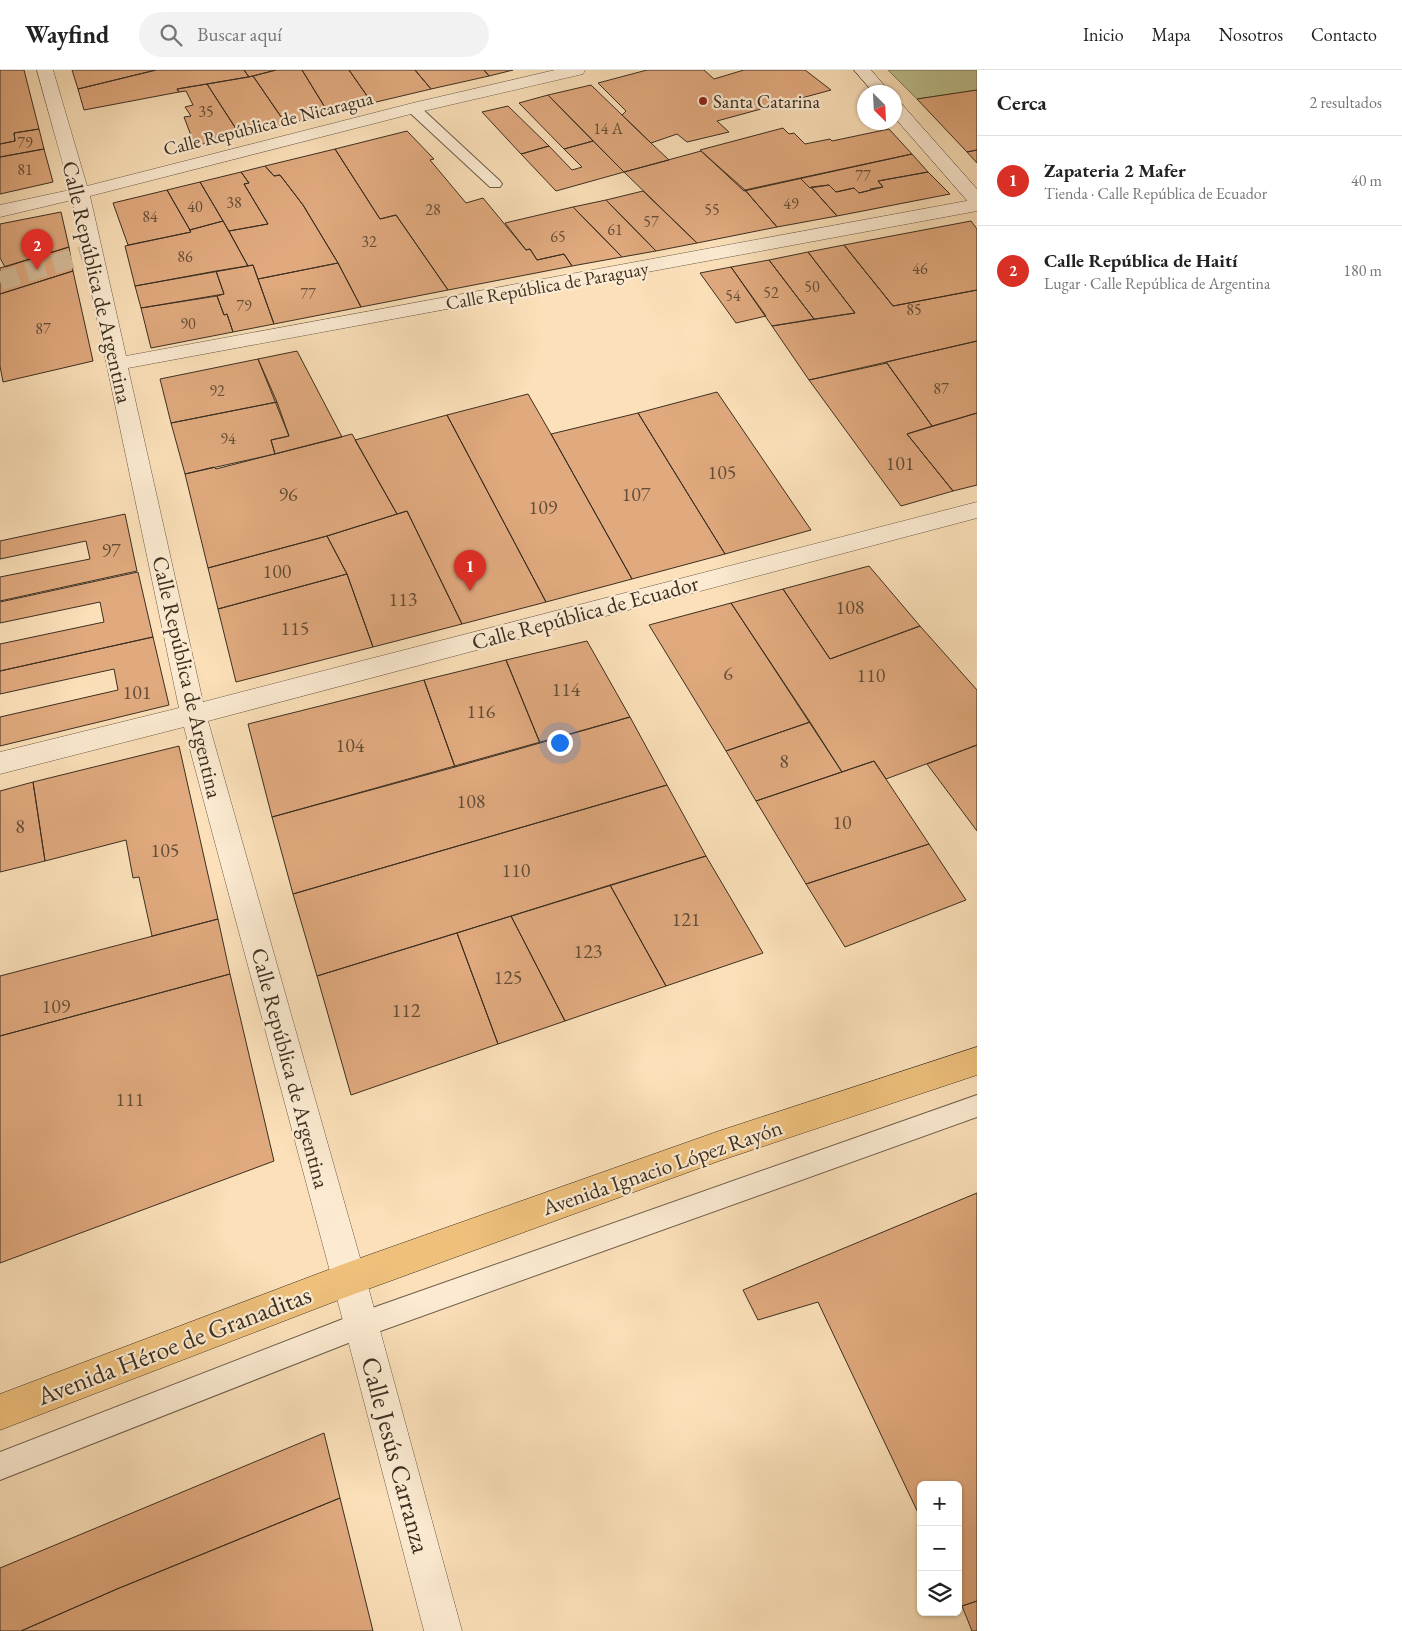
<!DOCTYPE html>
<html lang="es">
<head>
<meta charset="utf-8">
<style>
	:root { --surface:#fff; --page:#f2f2f2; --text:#222; --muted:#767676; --line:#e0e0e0; --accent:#d93025 }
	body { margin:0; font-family:"EB Garamond",serif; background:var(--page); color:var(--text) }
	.controls { position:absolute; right:15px; bottom:15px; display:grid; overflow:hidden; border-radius:8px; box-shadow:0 1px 4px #0004 }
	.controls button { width:45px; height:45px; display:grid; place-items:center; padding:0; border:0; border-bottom:1px solid var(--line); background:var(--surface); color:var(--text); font:25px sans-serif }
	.compass { position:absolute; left:857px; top:15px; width:45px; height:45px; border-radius:50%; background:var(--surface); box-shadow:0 1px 4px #0004; rotate:156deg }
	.you { position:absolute; left:559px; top:672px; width:18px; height:18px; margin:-12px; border:4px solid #fff; border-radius:50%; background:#1a73e8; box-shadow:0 0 0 8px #1a73e833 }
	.badge { display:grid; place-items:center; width:32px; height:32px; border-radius:50%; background:var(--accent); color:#fff; font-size:16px; font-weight:700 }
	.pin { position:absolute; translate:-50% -41px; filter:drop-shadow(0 1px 2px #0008) }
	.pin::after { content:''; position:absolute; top:26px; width:18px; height:15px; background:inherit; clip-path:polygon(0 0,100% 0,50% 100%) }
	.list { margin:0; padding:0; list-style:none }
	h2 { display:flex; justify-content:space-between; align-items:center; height:65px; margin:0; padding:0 20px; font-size:21px }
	h2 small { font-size:16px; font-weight:400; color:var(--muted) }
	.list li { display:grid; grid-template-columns:32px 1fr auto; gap:15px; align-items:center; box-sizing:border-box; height:90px; padding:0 20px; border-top:1px solid var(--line) }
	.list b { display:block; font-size:19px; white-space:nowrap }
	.list p { margin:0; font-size:16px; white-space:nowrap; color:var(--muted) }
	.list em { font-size:16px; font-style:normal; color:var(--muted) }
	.icon { flex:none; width:28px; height:28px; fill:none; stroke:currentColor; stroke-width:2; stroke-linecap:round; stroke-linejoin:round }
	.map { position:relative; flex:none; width:977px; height:1561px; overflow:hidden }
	header { display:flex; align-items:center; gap:30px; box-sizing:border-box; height:70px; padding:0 25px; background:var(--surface); border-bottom:1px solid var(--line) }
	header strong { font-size:24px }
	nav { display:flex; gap:28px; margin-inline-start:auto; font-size:18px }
	.search { width:350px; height:45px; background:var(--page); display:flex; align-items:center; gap:12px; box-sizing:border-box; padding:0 18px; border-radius:28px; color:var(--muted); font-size:19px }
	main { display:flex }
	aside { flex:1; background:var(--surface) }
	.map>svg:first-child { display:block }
	.green { fill:#bec28f; stroke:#7c7858 }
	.building { fill:#e0a97e; stroke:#3b2f21 }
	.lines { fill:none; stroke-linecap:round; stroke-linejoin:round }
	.street-tunnel { stroke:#d5bd9b; stroke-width:19; stroke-dasharray:19 9; stroke-linecap:butt }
	.lane-casing { stroke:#6b5b47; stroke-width:2 }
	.street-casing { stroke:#6b5b47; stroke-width:1 }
	.secondary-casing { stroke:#3b2f21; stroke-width:1 }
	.primary-casing { stroke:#3b2f21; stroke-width:1 }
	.lane { fill:#fcebd2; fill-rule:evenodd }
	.street { fill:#fcebd2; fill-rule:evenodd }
	.secondary { fill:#fcebd2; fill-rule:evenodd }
	.primary { fill:#eec07c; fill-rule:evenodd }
	.poi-dot { fill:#8f2418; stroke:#fcebd2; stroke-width:2 }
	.labels { text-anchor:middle; stroke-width:4.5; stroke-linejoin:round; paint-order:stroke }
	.far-number-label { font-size:16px; fill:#644e38 }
	.far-poi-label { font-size:19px; fill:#3b2f21; stroke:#fcebd2; text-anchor:start }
	.far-street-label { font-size:19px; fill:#3b2f21; stroke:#fcebd2 }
	.number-label { font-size:20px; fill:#644e38 }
	.street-label { font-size:22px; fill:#3b2f21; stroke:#fcebd2 }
	.near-street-label { font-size:26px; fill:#3b2f21; stroke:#fcebd2 }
</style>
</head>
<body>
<header>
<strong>Wayfind</strong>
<div class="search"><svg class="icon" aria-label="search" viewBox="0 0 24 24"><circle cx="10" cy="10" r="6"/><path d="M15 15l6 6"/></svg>Buscar aquí</div>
<nav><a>Inicio</a><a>Mapa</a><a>Nosotros</a><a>Contacto</a></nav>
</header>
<main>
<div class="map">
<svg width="977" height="1561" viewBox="0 0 977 1561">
	<rect width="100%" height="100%" fill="#fbe0b9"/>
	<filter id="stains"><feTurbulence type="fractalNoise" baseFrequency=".004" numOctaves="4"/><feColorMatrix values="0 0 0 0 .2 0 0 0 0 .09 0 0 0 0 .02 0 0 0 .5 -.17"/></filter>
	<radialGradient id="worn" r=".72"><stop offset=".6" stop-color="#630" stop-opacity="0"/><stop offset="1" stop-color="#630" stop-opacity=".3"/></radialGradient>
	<path class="green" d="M 888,0 L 977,0 L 977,20 L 917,29 Z"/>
	<path class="building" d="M 0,0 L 24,0 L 39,59 L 14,63 L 15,71 L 0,74 Z
		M 72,0 L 156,0 L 78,19 Z
		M 156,0 L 244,0 L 249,7 L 177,19 L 179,22 L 84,40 L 78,19 Z
		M 244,0 L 276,0 L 249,7 Z
		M 276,0 L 302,0 L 329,44 L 286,54 L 253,6 Z
		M 302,0 L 349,0 L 372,33 L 329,44 Z
		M 349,0 L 415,0 L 431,19 L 372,33 Z
		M 415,0 L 484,0 L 489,6 L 431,19 Z
		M 484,0 L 513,0 L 489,6 Z
		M 647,0 L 704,0 L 714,9 L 744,0 L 805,0 L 831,20 L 717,51 L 729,62 L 687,72 L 677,64 L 651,73 L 622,45 L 626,41 L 598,13 Z
		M 253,6 L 286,54 L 240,65 L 207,14 Z
		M 207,14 L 240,65 L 195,76 L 184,47 L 191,46 L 185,37 L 193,35 L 186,21 L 179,22 L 177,19 Z
		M 591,15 L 651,73 L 669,90 L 624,102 L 548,25 Z
		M 977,20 L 977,80 L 967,82 L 917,29 Z
		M 548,25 L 593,71 L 564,79 L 519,33 Z
		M 508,36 L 549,76 L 521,84 L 482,42 Z
		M 783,58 L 789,64 L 794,63 L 805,74 L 830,69 L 832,71 L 889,59 L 912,84 L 744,121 L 700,80 Z
		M 39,59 L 44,79 L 0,87 L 0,74 L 15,71 L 14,63 Z
		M 407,61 L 434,89 L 430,90 L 466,133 L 483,128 L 526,180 L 530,179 L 537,190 L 564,184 L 572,196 L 448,220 L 396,145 L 380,149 L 335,79 Z
		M 593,71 L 624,102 L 556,121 L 521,84 L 549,76 L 572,100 L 582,97 L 564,79 Z
		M 44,79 L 53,112 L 0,124 L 0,87 Z
		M 335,79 L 380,149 L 396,145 L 448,220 L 361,237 L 338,193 L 303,135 L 280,105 L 274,106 L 265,96 Z
		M 977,80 L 977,93 L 967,82 Z
		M 701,81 L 745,120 L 777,157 L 697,173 L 624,102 Z
		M 912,84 L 928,102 L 878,111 L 883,117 L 870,119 L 871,120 L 859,123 L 854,118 L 836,122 L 829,115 L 810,118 L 800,108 Z
		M 265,96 L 274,106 L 280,105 L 303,135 L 338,193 L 258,209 L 253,195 L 248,196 L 229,161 L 268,154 L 244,114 L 249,113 L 241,102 Z
		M 241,102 L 249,113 L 244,114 L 268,154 L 229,161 L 200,112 Z
		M 928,102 L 950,124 L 837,146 L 811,117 L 829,115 L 836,122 L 854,118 L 859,123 L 883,117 L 878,111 Z
		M 800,108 L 810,118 L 811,117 L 837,146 L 777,157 L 745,120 Z
		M 200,112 L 223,151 L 190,160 L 167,120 Z
		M 167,120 L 191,162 L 128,175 L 113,133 Z
		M 643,121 L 697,173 L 656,181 L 606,130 Z
		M 606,130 L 656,181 L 622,187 L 573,137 Z
		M 573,137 L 622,187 L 572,196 L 564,184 L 537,190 L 530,179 L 526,180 L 505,153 Z
		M 61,142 L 69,177 L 5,197 L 0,188 L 0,154 Z
		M 223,151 L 248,196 L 135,216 L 125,176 L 191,162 L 189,160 Z
		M 971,151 L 977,159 L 977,220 L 893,236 L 844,175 Z
		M 844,175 L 893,236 L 977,220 L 977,271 L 809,310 L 772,256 L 855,243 L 808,182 Z
		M 69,177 L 73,201 L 0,224 L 0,198 Z
		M 808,182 L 855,243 L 814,249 L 769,190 Z
		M 769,190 L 814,249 L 772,256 L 731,197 Z
		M 338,193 L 361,237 L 274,254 L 258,209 Z
		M 253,195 L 274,254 L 233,262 L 227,244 L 224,245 L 217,226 L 224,224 L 216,201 Z
		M 731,197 L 766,246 L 736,253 L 700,203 Z
		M 73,201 L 93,291 L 3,312 L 0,296 L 0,224 Z
		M 216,201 L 224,224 L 141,238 L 135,216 Z
		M 217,226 L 224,245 L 227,244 L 233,262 L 151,278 L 141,238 Z
		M 977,271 L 977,343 L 932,356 L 886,292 Z
		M 297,281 L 342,367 L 275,384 L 271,370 L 289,366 L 258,289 Z
		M 258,289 L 277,332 L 171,353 L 160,309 Z
		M 887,293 L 932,356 L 907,364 L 953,421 L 901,436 L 809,310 Z
		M 717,322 L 811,460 L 725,484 L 638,343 Z
		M 528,324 L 551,364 L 632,509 L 546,532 L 447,345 Z
		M 277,332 L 289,366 L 271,370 L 275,384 L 185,404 L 171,353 Z
		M 638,343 L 725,484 L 632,509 L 551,364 Z
		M 977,343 L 977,415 L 953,421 L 907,364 Z
		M 447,345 L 546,532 L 462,554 L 407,441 L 397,444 L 355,370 Z
		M 352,364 L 397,444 L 327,466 L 208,498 L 185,404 L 214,397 L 216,399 Z
		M 407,441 L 462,554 L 373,577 L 347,504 L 327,466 Z
		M 125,444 L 137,501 L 0,531 L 0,507 L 90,489 L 86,471 L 0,489 L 0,471 Z
		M 327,466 L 347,504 L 218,539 L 208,498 Z
		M 869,496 L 920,556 L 830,589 L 783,519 Z
		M 138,502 L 153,567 L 0,601 L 0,574 L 104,552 L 100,532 L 0,553 L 0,532 Z
		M 347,504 L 373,577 L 236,612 L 218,539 Z
		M 783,519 L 830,589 L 920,556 L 977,620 L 977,675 L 886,709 L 874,691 L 842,702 L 731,533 Z
		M 731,533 L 810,652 L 726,681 L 649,555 Z
		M 153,567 L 169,635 L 0,676 L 0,647 L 118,620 L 114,599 L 0,624 L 0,601 Z
		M 587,571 L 630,647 L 540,673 L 506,590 Z
		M 506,590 L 540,673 L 455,697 L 424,610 Z
		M 424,610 L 455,697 L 272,747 L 248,654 Z
		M 630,647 L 667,715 L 293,824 L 272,747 Z
		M 810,652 L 842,702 L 756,731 L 726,681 Z
		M 977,675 L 977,761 L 927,694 Z
		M 179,676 L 218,849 L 152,866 L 139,807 L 133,808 L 126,770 L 45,791 L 33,712 Z
		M 874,691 L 929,774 L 806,814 L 756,731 Z
		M 33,712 L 45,791 L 0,802 L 0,721 Z
		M 667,715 L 706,786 L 317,906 L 293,824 Z
		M 929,774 L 966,830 L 845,877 L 806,814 Z
		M 706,786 L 763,883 L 666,916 L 610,815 Z
		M 610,815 L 666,916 L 565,951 L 511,846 Z
		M 511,846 L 565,951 L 498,974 L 457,863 Z
		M 218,849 L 230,904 L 0,966 L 0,906 Z
		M 457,863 L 498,974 L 351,1025 L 317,906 Z
		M 230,904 L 274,1091 L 0,1193 L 0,966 Z
		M 977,1123 L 977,1531 L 962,1536 L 958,1529 L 958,1415 L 921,1415 L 921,1449 L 818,1232 L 758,1250 L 743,1220 Z
		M 324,1363 L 340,1428 L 117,1519 L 21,1561 L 0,1561 L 0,1498 Z
		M 340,1428 L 373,1561 L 21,1561 L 117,1519 Z
		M 977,1531 L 977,1561 L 972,1561 L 962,1536 Z"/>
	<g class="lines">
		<path class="street-tunnel" d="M 0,211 L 93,182"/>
		<defs>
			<path id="lane" d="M 413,34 L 418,35 L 500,111 L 502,114 L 500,117 L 490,117 L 408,41 L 406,38 Z
				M 977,1025 L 977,1047 L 361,1268 L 0,1410 L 0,1382 L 361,1242 Z"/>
			<path id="street" d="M 37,0 L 53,0 L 87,116 L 413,33 L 555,0 L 585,0 L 583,4 L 415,43 L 90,126 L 126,286 L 977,129 L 977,141 L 128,298 L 203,632 L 977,432 L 977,448 L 208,651 L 366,1209 L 462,1561 L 424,1561 L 332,1209 L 184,657 L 0,704 L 0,682 L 179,638 L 72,130 L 0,147 L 0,135 L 70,120 Z"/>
			<path id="secondary" d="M 854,0 L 871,0 L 890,22 L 873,22 Z
				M 894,31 L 900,32 L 977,119 L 977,136 L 970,134 L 894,47 Z"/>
			<path id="primary" d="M 977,977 L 977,1005 L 719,1091 L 349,1226 L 0,1360 L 0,1324 L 349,1192 L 719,1061 Z"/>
		</defs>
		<use href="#lane" class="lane-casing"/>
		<use href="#street" class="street-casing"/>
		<use href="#secondary" class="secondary-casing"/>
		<use href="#primary" class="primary-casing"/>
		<use href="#lane" class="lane"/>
		<use href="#street" class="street"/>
		<use href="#secondary" class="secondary"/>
		<use href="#primary" class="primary"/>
	</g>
	<circle class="poi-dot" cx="703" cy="31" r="5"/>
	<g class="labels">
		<g class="far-number-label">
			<text x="206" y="47">35</text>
			<text x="608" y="64">14 A</text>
			<text x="25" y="78">79</text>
			<text x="25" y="105">81</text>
			<text x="863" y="111">77</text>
			<text x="234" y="138">38</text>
			<text x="791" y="139">49</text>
			<text x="195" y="142">40</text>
			<text x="433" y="145">28</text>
			<text x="712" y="145">55</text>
			<text x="150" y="152">84</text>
			<text x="651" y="157">57</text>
			<text x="615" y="165">61</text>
			<text x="558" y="172">65</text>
			<text x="369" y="177">32</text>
			<text x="185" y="192">86</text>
			<text x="920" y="204">46</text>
			<text x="812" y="222">50</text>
			<text x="771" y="228">52</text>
			<text x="308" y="229">77</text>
			<text x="733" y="231">54</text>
			<text x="244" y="241">79</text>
			<text x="914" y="245">85</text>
			<text x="188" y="259">90</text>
			<text x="43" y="264">87</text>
			<text x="941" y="324">87</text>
			<text x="217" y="326">92</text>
			<text x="228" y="374">94</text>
		</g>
		<g class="far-poi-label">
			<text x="713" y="38">Santa Catarina</text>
		</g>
		<g class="far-street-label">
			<text transform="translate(268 53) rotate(-14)" y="7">Calle República de Nicaragua</text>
			<text transform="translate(547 215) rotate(-10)" y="7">Calle República de Paraguay</text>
		</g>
		<g class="number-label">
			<text x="900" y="400">101</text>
			<text x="722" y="409">105</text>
			<text x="288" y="431">96</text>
			<text x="636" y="431">107</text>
			<text x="543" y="444">109</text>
			<text x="111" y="487">97</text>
			<text x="277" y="508">100</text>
			<text x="403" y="536">113</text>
			<text x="850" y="544">108</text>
			<text x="295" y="565">115</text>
			<text x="728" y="610">6</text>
			<text x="871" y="612">110</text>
			<text x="566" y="626">114</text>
			<text x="137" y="629">101</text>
			<text x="481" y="648">116</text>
			<text x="350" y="682">104</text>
			<text x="784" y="698">8</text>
			<text x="471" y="738">108</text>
			<text x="842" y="759">10</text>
			<text x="20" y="763">8</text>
			<text x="165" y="787">105</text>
			<text x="516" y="807">110</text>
			<text x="686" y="856">121</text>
			<text x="588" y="888">123</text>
			<text x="508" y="914">125</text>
			<text x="56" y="943">109</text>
			<text x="406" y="947">112</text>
			<text x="130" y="1036">111</text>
		</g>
		<g class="street-label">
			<text transform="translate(98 212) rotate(77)" y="8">Calle República de Argentina</text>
			<text transform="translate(585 542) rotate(-15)" y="8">Calle República de Ecuador</text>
			<text transform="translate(188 607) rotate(77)" y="8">Calle República de Argentina</text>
			<text transform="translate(291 998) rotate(75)" y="8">Calle República de Argentina</text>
			<text transform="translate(662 1097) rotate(-19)" y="8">Avenida Ignacio López Rayón</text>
		</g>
		<g class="near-street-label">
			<text transform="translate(174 1275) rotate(-21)" y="9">Avenida Héroe de Granaditas</text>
			<text transform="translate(396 1385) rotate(75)" y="9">Calle Jesús Carranza</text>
		</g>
	</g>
	<rect width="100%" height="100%" filter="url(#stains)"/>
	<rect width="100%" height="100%" fill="url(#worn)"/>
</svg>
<div class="controls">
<button>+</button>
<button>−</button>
<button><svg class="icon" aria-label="layers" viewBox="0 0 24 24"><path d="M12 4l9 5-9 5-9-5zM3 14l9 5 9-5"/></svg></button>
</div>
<svg class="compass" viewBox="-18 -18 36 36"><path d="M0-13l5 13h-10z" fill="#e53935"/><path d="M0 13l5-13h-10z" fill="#767676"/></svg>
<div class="you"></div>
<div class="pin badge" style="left:470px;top:521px">1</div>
<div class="pin badge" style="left:37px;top:200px">2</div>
</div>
<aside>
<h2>Cerca<small>2 resultados</small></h2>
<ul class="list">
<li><span class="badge">1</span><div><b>Zapateria 2 Mafer</b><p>Tienda · Calle República de Ecuador</p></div><em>40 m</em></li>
<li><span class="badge">2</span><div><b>Calle República de Haití</b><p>Lugar · Calle República de Argentina</p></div><em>180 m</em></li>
</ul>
</aside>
</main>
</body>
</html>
